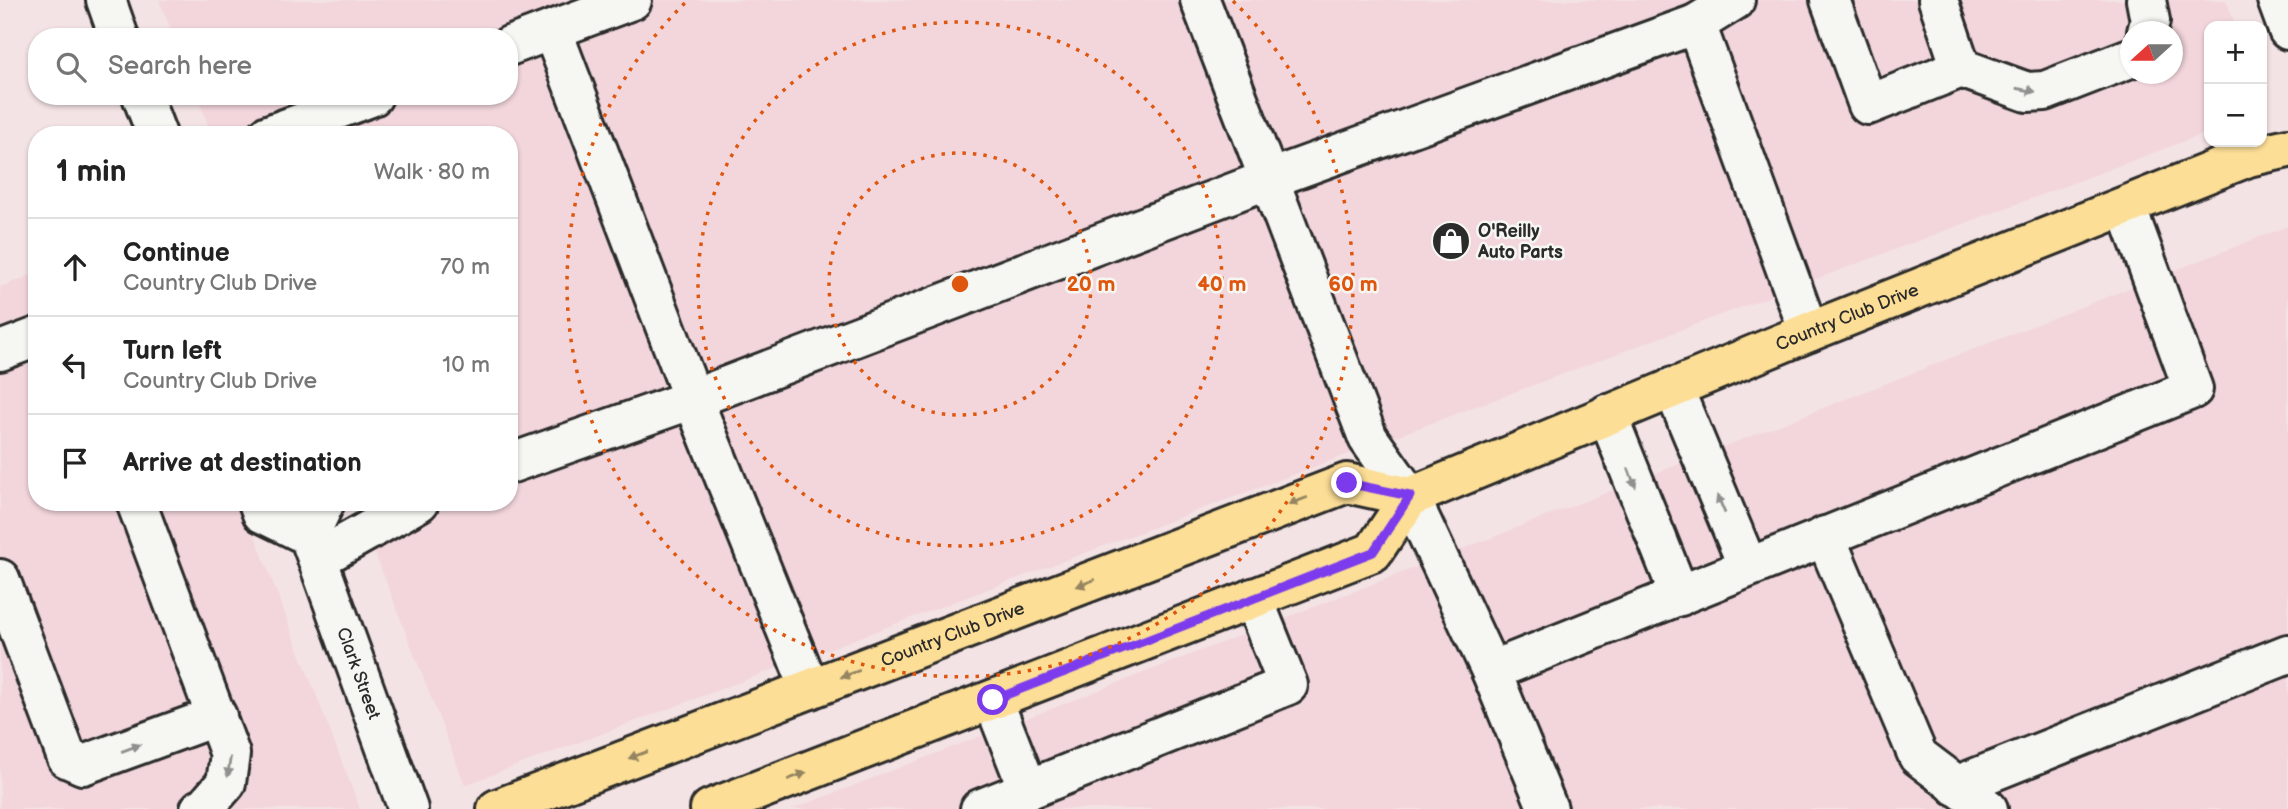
<!DOCTYPE html>
<html lang="en">
<head>
<meta charset="utf-8">
<style>
	:root { --surface:#fff; --page:#f2f2f2; --text:#222; --muted:#767676; --line:#e0e0e0 }
	body { margin:0; font-family:"Balsamiq Sans",sans-serif; background:var(--page); color:var(--text) }
	.controls { position:absolute; right:21px; top:21px; display:grid; overflow:hidden; border-radius:14px; box-shadow:0 2px 5px #0004 }
	.controls button { width:63px; height:63px; display:grid; place-items:center; padding:0; border:0; border-bottom:2px solid var(--line); background:var(--surface); color:var(--text); font:35px sans-serif }
	.compass { position:absolute; left:2120px; top:21px; width:63px; height:63px; border-radius:50%; background:var(--surface); box-shadow:0 2px 5px #0004; rotate:249deg }
	.stop { position:absolute; width:21px; height:21px; margin:-16px; border:5px solid #7c3aed; border-radius:50%; background:#fff }
	.stop.end { background:#7c3aed; border-color:#fff; box-shadow:0 2px 7px #0008 }
	.list { margin:0; padding:0; list-style:none }
	h2 { display:flex; justify-content:space-between; align-items:center; height:91px; margin:0; padding:0 28px; font-size:30px }
	h2 small { font-size:23px; font-weight:400; color:var(--muted) }
	.list li { display:grid; grid-template-columns:46px 1fr auto; gap:21px; align-items:center; box-sizing:border-box; height:98px; padding:0 28px; border-top:2px solid var(--line) }
	.list b { display:block; font-size:26px; white-space:nowrap }
	.list p { margin:0; font-size:23px; white-space:nowrap; color:var(--muted) }
	.list em { font-size:23px; font-style:normal; color:var(--muted) }
	.icon { flex:none; width:38px; height:38px; fill:none; stroke:currentColor; stroke-width:2; stroke-linecap:round; stroke-linejoin:round }
	.map { position:relative; flex:none; width:2288px; height:809px; overflow:hidden }
	.search { position:absolute; background:var(--surface); box-shadow:0 2px 5px #0004; left:28px; top:28px; width:490px; height:77px; display:flex; align-items:center; gap:18px; box-sizing:border-box; padding:0 24px; border-radius:28px; color:var(--muted); font-size:26px }
	.panel { position:absolute; background:var(--surface); box-shadow:0 2px 5px #0004; left:28px; top:126px; width:490px; height:385px; border-radius:28px }
	.map>svg:first-child { display:block }
	.built { fill:#f2d6dc; fill-rule:evenodd }
	.lines { fill:none; stroke-linecap:round; stroke-linejoin:round }
	.minor-casing { stroke:#2b2b2b; stroke-width:44 }
	.major-casing { stroke:#2b2b2b; stroke-width:44 }
	.minor { stroke:#f6f6f2; stroke-width:38 }
	.major { stroke:#fcde96; stroke-width:38 }
	.oneway { fill:#90908e }
	.oneway2 { fill:#948460 }
	.route { stroke:#7c3aed; stroke-width:9 }
	.ring { fill:none; stroke:#df570e; stroke-width:3.5; stroke-dasharray:3.5 7 }
	.labels { text-anchor:middle; stroke-width:5; stroke-linejoin:round; paint-order:stroke }
	.poi-label { font-size:18px; font-weight:bold; fill:#2b2b2b; stroke:#f6f6f2; text-anchor:start }
	.street-label { font-size:18px; fill:#2b2b2b; stroke:#f6f6f2 }
	.centre { fill:#df570e; stroke:#f6f6f2; stroke-width:3.5 }
	.ring-label { font-size:21px; text-anchor:middle; font-weight:bold; fill:#df570e; stroke:#f6f6f2; stroke-width:5; stroke-linejoin:round; paint-order:stroke }
</style>
</head>
<body>
<div class="map">
<svg width="2288" height="809" viewBox="0 0 2288 809">
	<rect width="100%" height="100%" fill="#f4e3e5"/>
	<filter id="ink" filterUnits="userSpaceOnUse"><feTurbulence type="fractalNoise" baseFrequency=".0143" numOctaves="2"/><feDisplacementMap in="SourceGraphic" scale="14" xChannelSelector="R" yChannelSelector="G"/><feConvolveMatrix kernelMatrix="1 2 1 2 8 2 1 2 1" color-interpolation-filters="sRGB"/></filter>
	<g filter="url(#ink)">
		<path class="built" d="M 159,0 L 2226,0 L 2236,26 L 2209,26 L 2209,132 L 465,785 L 355,502 L 509,502 L 509,135 L 212,135 L 197,96 L 509,96 L 509,37 L 174,37 ZM 2130,32 L 2172,32 L 2172,74 L 2130,74 Z
			M 2288,226 L 2288,809 L 793,809 L 1401,573 Z
			M 37,273 L 37,502 L 242,502 L 360,809 L 0,809 L 0,287 Z"/>
		<g class="lines">
			<defs>
				<g id="minor">
					<path d="M 106,0 L 119,37"/>
					<path d="M 1735,0 L 1696,24 L 1809,332"/>
					<path d="M 1830,0 L 1868,105 L 1961,68 L 1938,0"/>
					<path d="M 2146,0 L 2150,21 L 2147,32"/>
					<path d="M 2277,0 L 2288,30"/>
					<path d="M 1696,24 L 1269,179 L 1368,438 L 1410,497 L 1491,671 L 2193,389 L 2126,206"/>
					<path d="M 509,46 L 632,0"/>
					<path d="M 1961,68 L 2027,92 L 2045,91 L 2130,58"/>
					<path d="M 142,96 L 157,135"/>
					<path d="M 312,119 L 373,96"/>
					<path d="M 268,135 L 312,119 L 318,135"/>
					<path d="M 0,351 L 37,337"/>
					<path d="M 1673,387 L 1748,567"/>
					<path d="M 1607,414 L 1680,596"/>
					<path d="M 509,464 L 693,399 L 552,30"/>
					<path d="M 136,502 L 230,754 L 226,783 L 205,807 L 200,809"/>
					<path id="s1" d="M 258,502 L 262,513 L 309,536 L 408,809"/>
					<path d="M 309,536 L 325,502"/>
					<path d="M 1825,536 L 1918,756 L 1988,809"/>
					<path d="M 318,559 L 419,502"/>
					<path d="M 0,579 L 67,758 L 83,765 L 217,716"/>
					<path d="M 1491,671 L 1548,809"/>
					<path d="M 810,689 L 693,399 L 1269,179 L 1200,0"/>
					<path d="M 993,700 L 1028,789"/>
					<path d="M 1956,786 L 2288,654"/>
					<path d="M 980,809 L 1288,685 L 1253,598"/>
				</g>
				<g id="major">
					<path id="s2" d="M 497,809 L 1347,483 L 1410,497"/>
					<path id="s3" d="M 710,809 L 1373,552 L 1410,497 L 1809,332 L 2248,157 L 2288,148"/>
				</g>
			</defs>
			<use href="#minor" class="minor-casing"/>
			<use href="#major" class="major-casing"/>
			<use href="#minor" class="minor"/>
			<use href="#major" class="major"/>
		</g>
		<defs><path id="oneway-solid" d="M-6-.8H1V-3.2L6.5 0L1 3.2V.8H-6Z" transform="scale(1.75)"/></defs>
		<g class="oneway">
			<use href="#oneway-solid" transform="translate(2026 90) rotate(10)"/>
			<use href="#oneway-solid" transform="translate(1632 478) rotate(69)"/>
			<use href="#oneway-solid" transform="translate(1721 504) rotate(-113)"/>
			<use href="#oneway-solid" transform="translate(131 748) rotate(-20)"/>
			<use href="#oneway-solid" transform="translate(229 767) rotate(98)"/>
		</g>
		<g class="oneway2">
			<use href="#oneway-solid" transform="translate(1298 501) rotate(159)"/>
			<use href="#oneway-solid" transform="translate(1086 583) rotate(159)"/>
			<use href="#oneway-solid" transform="translate(850 674) rotate(159)"/>
			<use href="#oneway-solid" transform="translate(638 755) rotate(159)"/>
			<use href="#oneway-solid" transform="translate(797 776) rotate(-21)"/>
		</g>
	</g>
	<g class="lines" filter="url(#ink)">
		<path class="route" d="M 993,700 L 1373,552 L 1410,496 L 1347,483"/>
	</g>
	<g class="ring">
		<circle cx="960" cy="284" r="131"/>
		<circle cx="960" cy="284" r="262"/>
		<path d="M1233 1A393 393 0 1 1 687 1"/>
	</g>
	<defs>
		<symbol id="shop-disc" viewBox="-11 -11 22 22"><circle r="9.5" fill="#2b2b2b" stroke="#f6f6f2"/><path d="M-5-2.5h2.3a2.7 3.5 0 0 1 5.4 0H5L5.5 6h-11ZM-1.5-2.5h3a1.5 2.3 0 0 0-3 0Z" fill="#fff"/></symbol>
	</defs>
	<g fill-rule="evenodd">
		<use href="#shop-disc" x="1429" y="219" width="44" height="44"/>
	</g>
	<g class="labels">
		<g class="poi-label">
			<text x="1478" y="237">O'Reilly<tspan x="1478" dy="21">Auto Parts</tspan></text>
		</g>
		<g class="street-label">
			<text dy="6" stroke="none"><textPath href="#s3" startOffset="1250">Country Club Drive</textPath></text>
			<text dy="6" stroke="none"><textPath href="#s2" startOffset="488">Country Club Drive</textPath></text>
			<text dy="6" stroke="none"><textPath href="#s1" startOffset="210">Clark Street</textPath></text>
		</g>
	</g>
	<circle cx="960" cy="284" r="10" class="centre"/>
	<g class="ring-label">
		<text x="1091" y="291">20 m</text>
		<text x="1222" y="291">40 m</text>
		<text x="1353" y="291">60 m</text>
	</g>
</svg>
<div class="controls">
<button>+</button>
<button>−</button>
</div>
<svg class="compass" viewBox="-18 -18 36 36"><path d="M0-13l5 13h-10z" fill="#e53935"/><path d="M0 13l5-13h-10z" fill="#767676"/></svg>
<div class="stop" style="left:993px;top:700px"></div>
<div class="stop end" style="left:1347px;top:483px"></div>
<div class="search"><svg class="icon" aria-label="search" viewBox="0 0 24 24"><circle cx="10" cy="10" r="6"/><path d="M15 15l6 6"/></svg>Search here</div>
<section class="panel">
<h2>1 min<small>Walk · 80 m</small></h2>
<ul class="list">
<li><svg class="icon" aria-label="ahead" viewBox="0 0 24 24"><path d="M12 20V5M6 11l6-6 6 6"/></svg><div><b>Continue</b><p>Country Club Drive</p></div><em>70 m</em></li>
<li><svg class="icon" aria-label="left" viewBox="0 0 24 24"><path d="M17 20v-9H6M10 6l-5 5 5 5"/></svg><div><b>Turn left</b><p>Country Club Drive</p></div><em>10 m</em></li>
<li><svg class="icon" aria-label="arrive" viewBox="0 0 24 24"><path d="M6 21V4h12l-3 4 3 4H6"/></svg><div><b>Arrive at destination</b></div></li>
</ul>
</section>
</div>
</body>
</html>
